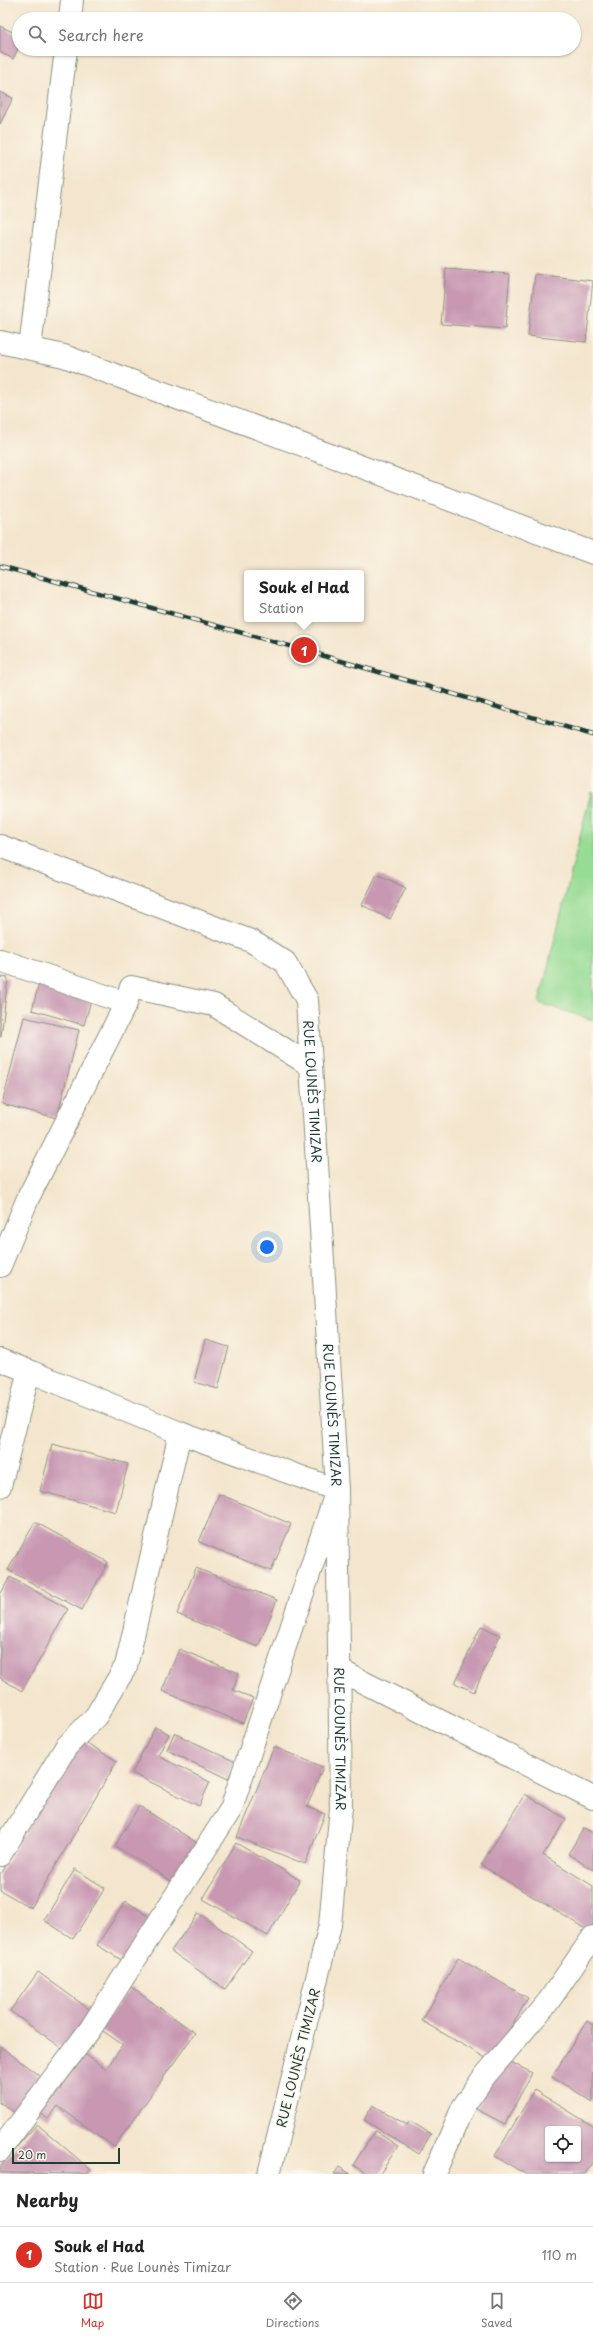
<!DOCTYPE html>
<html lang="en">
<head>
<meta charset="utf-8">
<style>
	:root { --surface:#fff; --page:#f6f6f6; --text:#222; --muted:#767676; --line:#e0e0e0; --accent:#d93025 }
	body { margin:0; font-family:"Playpen Sans",sans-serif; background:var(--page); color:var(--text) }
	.controls { position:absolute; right:12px; bottom:12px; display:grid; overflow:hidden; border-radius:4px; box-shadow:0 1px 3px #0004 }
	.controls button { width:36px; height:36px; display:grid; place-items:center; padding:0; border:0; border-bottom:1px solid var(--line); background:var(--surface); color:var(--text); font:20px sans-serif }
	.scale { position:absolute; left:12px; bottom:10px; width:108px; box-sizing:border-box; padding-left:4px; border:2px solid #1f3d34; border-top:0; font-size:11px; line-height:14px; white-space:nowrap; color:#1f3d34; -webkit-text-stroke:3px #fbf7ec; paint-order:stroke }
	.you { position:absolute; left:267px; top:1247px; width:14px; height:14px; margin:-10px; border:3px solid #fff; border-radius:50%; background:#1a73e8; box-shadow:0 0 0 6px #1a73e833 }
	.badge { display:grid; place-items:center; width:26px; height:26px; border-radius:50%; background:var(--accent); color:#fff; font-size:13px; font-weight:700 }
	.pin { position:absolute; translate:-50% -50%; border:2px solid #fff; box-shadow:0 1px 4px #0006 }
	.popup { position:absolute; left:244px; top:570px; width:120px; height:52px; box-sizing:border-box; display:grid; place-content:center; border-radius:4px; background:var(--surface); filter:drop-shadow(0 1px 3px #0005); font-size:13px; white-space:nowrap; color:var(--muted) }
	.popup b { font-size:15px; color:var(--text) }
	.popup::after { content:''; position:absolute; left:50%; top:100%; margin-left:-8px; border:8px solid transparent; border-top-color:var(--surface) }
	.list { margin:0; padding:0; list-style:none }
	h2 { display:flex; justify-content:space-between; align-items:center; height:52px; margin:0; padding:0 16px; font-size:17px }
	h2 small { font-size:13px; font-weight:400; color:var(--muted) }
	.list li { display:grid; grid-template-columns:26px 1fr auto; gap:12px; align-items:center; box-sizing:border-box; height:56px; padding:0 16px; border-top:1px solid var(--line) }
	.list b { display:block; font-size:15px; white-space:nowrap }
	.list p { margin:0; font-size:13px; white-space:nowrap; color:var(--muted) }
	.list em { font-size:13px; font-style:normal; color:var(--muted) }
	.icon { flex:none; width:22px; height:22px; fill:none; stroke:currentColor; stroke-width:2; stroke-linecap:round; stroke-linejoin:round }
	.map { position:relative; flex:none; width:593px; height:2174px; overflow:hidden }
	.search { position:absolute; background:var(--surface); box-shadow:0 1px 3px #0004; left:12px; right:12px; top:12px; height:44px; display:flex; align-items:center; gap:10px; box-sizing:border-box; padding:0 14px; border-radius:22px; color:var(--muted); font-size:15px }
	.sheet { height:108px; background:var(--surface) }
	nav { display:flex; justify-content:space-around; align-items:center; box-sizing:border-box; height:56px; border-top:1px solid var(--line); background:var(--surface); font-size:11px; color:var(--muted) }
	nav a { display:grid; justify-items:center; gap:2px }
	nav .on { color:var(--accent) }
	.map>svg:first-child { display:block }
	.green { fill:#97dc94; stroke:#5b8c64 }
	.building { fill:#c898b2; fill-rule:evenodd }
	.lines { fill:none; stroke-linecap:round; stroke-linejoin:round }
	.street-casing { stroke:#8a9281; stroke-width:24 }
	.street { stroke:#fff; stroke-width:22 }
	.rail-casing { stroke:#1f3d34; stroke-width:4.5 }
	.rail { stroke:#fbf7ec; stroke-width:3; stroke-dasharray:9; stroke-linecap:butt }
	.labels { text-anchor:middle; stroke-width:3; stroke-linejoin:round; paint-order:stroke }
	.street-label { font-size:13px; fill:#1f3d34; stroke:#fbf7ec }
</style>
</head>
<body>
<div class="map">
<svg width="593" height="2174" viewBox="0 0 593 2174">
	<rect width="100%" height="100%" fill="#fbf7ec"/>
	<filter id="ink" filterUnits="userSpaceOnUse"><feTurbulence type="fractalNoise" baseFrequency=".025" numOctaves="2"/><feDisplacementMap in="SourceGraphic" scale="8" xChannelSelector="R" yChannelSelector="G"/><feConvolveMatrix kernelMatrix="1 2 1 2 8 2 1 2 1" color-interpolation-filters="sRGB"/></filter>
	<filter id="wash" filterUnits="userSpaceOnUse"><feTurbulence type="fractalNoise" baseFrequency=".012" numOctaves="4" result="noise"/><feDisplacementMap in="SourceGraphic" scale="16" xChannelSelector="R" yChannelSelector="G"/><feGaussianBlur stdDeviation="0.9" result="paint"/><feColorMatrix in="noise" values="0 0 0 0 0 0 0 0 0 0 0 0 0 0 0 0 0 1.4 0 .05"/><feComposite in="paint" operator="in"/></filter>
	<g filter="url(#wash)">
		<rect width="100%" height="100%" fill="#f4e6ce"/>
		<path class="green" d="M 591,792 L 593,793 L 593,1020 L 539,1003 Z"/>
		<g id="blocks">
			<path class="building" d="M 0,26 L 19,35 L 19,47 L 13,59 L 0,52 Z
				M 0,92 L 13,98 L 0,124 Z
				M 446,269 L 510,274 L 505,329 L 441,324 Z
				M 535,274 L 593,281 L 586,342 L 528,336 Z
				M 377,874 L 406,888 L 390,919 L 362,905 Z
				M 41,976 L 94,990 L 84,1025 L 32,1010 Z
				M 0,977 L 8,978 L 1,1037 L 0,1037 Z
				M 24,1017 L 79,1030 L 57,1118 L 2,1104 Z
				M 205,1340 L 229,1347 L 218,1389 L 194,1382 Z
				M 52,1444 L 128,1464 L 116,1512 L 40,1491 Z
				M 219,1494 L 291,1524 L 271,1571 L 199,1542 Z
				M 35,1522 L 108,1562 L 82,1610 L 8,1570 Z
				M 196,1568 L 277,1600 L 258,1647 L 177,1614 Z
				M 10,1577 L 68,1609 L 22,1691 L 0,1678 L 0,1595 Z
				M 481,1626 L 500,1635 L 474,1692 L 455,1683 Z
				M 179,1649 L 239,1673 L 233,1690 L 253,1698 L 243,1723 L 162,1691 Z
				M 155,1727 L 169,1734 L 158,1756 L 210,1782 L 199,1806 L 132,1773 Z
				M 174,1733 L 236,1762 L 228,1779 L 167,1750 Z
				M 80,1739 L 117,1761 L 31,1908 L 0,1890 L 0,1874 Z
				M 274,1747 L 323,1767 L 307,1807 L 325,1814 L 305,1864 L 237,1837 Z
				M 525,1794 L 566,1819 L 543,1855 L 593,1886 L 593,1925 L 589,1931 L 481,1865 Z
				M 139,1806 L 199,1844 L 175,1883 L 115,1846 Z
				M 584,1828 L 593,1833 L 593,1870 L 568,1854 Z
				M 236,1843 L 300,1880 L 268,1936 L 203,1899 Z
				M 75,1869 L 105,1888 L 73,1939 L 44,1920 Z
				M 126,1901 L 151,1918 L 123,1961 L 97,1945 Z
				M 198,1913 L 252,1951 L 225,1989 L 171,1951 Z
				M 458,1958 L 528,1998 L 491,2061 L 422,2021 Z
				M 38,1972 L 96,2014 L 69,2053 L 10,2011 Z
				M 131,1987 L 195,2033 L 114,2147 L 58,2106 L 48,2119 L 37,2110 L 79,2050 L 106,2069 L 123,2045 L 100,2029 Z
				M 587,2021 L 593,2025 L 593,2102 L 552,2077 Z
				M 0,2046 L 46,2081 L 19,2116 L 0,2102 Z
				M 503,2058 L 532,2073 L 505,2124 L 476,2109 Z
				M 534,2090 L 593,2126 L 593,2161 L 585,2174 L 525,2174 L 495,2156 ZM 548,2129 L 578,2129 L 578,2159 L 548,2159 Z
				M 373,2105 L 407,2125 L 410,2121 L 431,2134 L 419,2154 L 364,2120 Z
				M 37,2124 L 91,2170 L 87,2174 L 0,2173 L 0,2166 Z
				M 375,2131 L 398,2146 L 380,2174 L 367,2174 L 353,2165 Z
				M 339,2167 L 351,2174 L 334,2174 Z"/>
		</g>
	</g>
	<g filter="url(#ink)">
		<use href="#blocks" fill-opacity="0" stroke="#8a9281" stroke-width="1"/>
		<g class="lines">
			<defs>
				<g id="street">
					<path d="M 70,19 L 72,0"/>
					<path d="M 0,342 L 64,356 L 593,553"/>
					<path d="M 30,348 L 66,49"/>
					<path id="s1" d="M 0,846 L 251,941 L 285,962 L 307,1000 L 337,1490 L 341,1807 L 330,1925 L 269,2174"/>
					<path d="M 0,960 L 126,1003"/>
					<path d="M 0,1266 L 28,1198 L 126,1003 L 131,987 L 214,1005 L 311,1066"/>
					<path d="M 0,1360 L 29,1371"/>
					<path d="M 0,1486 L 29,1371 L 180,1433 L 337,1490 L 231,1809 L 91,2028 L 0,2150"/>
					<path d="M 339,1670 L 593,1798"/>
					<path d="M 0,1855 L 66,1747 L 96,1716 L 126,1666 L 180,1433"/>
					<path d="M 434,2174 L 463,2107 L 483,2078 L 548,2002 L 593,1937"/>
				</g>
			</defs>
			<use href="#street" class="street-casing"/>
			<use href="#street" class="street"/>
			<defs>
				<path id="rail" d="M 0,566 L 304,650 L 593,735"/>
			</defs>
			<use href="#rail" class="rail-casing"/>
			<use href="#rail" class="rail"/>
		</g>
	</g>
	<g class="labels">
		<g class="street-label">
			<text dy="5" stroke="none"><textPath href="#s1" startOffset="444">RUE LOUNÈS TIMIZAR</textPath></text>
			<text dy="5" stroke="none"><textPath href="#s1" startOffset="768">RUE LOUNÈS TIMIZAR</textPath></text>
			<text dy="5" stroke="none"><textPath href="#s1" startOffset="1092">RUE LOUNÈS TIMIZAR</textPath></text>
			<text transform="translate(298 2058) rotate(-76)" y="5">RUE LOUNÈS TIMIZAR</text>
		</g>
	</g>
</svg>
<div class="controls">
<button><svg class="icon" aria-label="locate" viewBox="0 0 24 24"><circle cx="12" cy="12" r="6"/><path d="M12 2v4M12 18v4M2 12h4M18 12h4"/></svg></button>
</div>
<div class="scale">20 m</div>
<div class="you"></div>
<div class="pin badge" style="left:304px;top:650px">1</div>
<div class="popup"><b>Souk el Had</b>Station</div>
<div class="search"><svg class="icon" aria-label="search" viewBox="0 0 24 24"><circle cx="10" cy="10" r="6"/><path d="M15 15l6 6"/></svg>Search here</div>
</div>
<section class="sheet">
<h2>Nearby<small></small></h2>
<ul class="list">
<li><span class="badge">1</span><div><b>Souk el Had</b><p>Station · Rue Lounès Timizar</p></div><em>110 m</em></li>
</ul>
</section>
<nav>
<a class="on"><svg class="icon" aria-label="map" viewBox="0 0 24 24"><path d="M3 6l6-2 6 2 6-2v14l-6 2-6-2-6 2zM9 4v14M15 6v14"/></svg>Map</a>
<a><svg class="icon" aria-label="directions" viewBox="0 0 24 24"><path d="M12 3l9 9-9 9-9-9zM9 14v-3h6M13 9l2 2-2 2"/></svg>Directions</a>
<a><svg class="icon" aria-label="saved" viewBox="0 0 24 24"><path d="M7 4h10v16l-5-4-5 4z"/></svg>Saved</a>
</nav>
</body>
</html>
